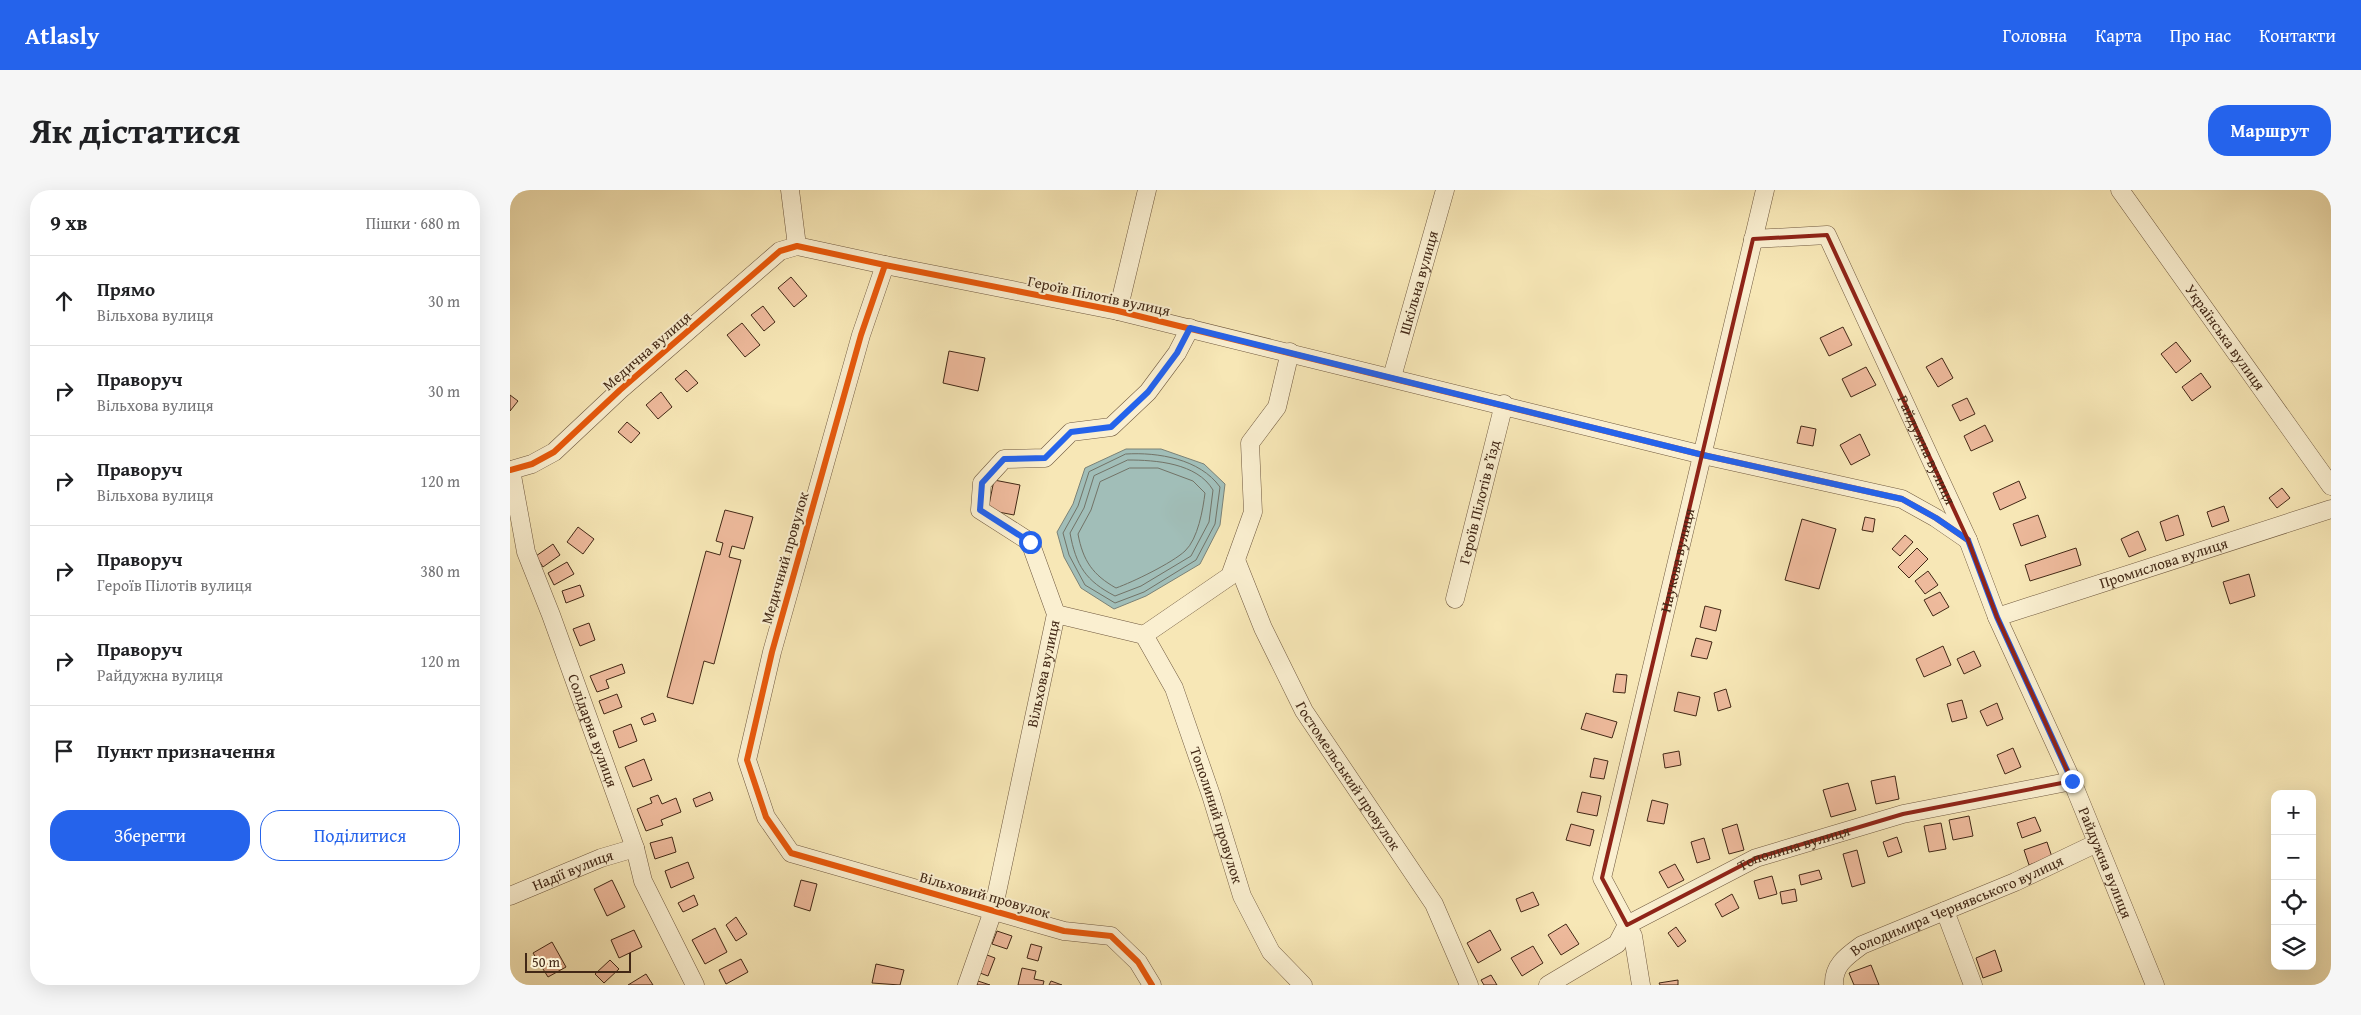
<!DOCTYPE html>
<html lang="uk">
<head>
<meta charset="utf-8">
<style>
	:root { --surface:#fff; --page:#f6f6f6; --text:#202124; --muted:#757577; --line:#e0e0e0; --accent:#2563eb }
	body { margin:0; font-family:"Gentium Book Plus",serif; background:var(--page); color:var(--text) }
	.controls { position:absolute; right:15px; bottom:15px; display:grid; overflow:hidden; border-radius:10px; box-shadow:0 5px 20px #0002 }
	.controls button { width:45px; height:45px; display:grid; place-items:center; padding:0; border:0; border-bottom:1px solid var(--line); background:var(--surface); color:var(--text); font:25px sans-serif }
	.scale { position:absolute; left:15px; bottom:12px; width:106px; box-sizing:border-box; padding-left:5px; border:2px solid #422816; border-top:0; font-size:14px; line-height:18px; white-space:nowrap; color:#422816; -webkit-text-stroke:4px #faefd0; paint-order:stroke }
	.stop { position:absolute; width:15px; height:15px; margin:-11px; border:4px solid #2563eb; border-radius:50%; background:#fff }
	.stop.end { background:#2563eb; border-color:#fff; box-shadow:0 1px 5px #0008 }
	.list { margin:0; padding:0; list-style:none }
	h2 { display:flex; justify-content:space-between; align-items:center; height:65px; margin:0; padding:0 20px; font-size:21px }
	h2 small { font-size:16px; font-weight:400; color:var(--muted) }
	.list li { display:grid; grid-template-columns:32px 1fr auto; gap:15px; align-items:center; box-sizing:border-box; height:90px; padding:0 20px; border-top:1px solid var(--line) }
	.list b { display:block; font-size:19px; white-space:nowrap }
	.list p { margin:0; font-size:16px; white-space:nowrap; color:var(--muted) }
	.list em { font-size:16px; font-style:normal; color:var(--muted) }
	.actions { display:flex; gap:10px; padding:15px 20px }
	.actions a { flex:1; padding:11px 0; border:1px solid var(--accent); border-radius:20px; text-align:center; font-size:18px; color:var(--accent) }
	.actions .main { background:var(--accent); color:#fff }
	.icon { flex:none; width:28px; height:28px; fill:none; stroke:currentColor; stroke-width:2; stroke-linecap:round; stroke-linejoin:round }
	.map { position:relative; flex:none; width:1821px; height:795px; overflow:hidden; border-radius:20px }
	header { display:flex; align-items:center; gap:30px; box-sizing:border-box; height:70px; padding:0 25px; background:var(--accent); color:#fff }
	header strong { font-size:24px }
	nav { display:flex; gap:28px; margin-inline-start:auto; font-size:18px }
	.intro { display:flex; align-items:center; justify-content:space-between; box-sizing:border-box; height:120px; padding:0 30px }
	h1 { margin:0; font-size:35px }
	.button { padding:12px 22px; border-radius:20px; background:var(--accent); color:#fff; font-size:18px; font-weight:700 }
	main { display:flex; gap:30px; padding:0 30px }
	aside { flex:1; background:var(--surface); border-radius:20px; box-shadow:0 5px 20px #0002 }
	.map>svg:first-child { display:block }
	.water { fill:#a1beb8; stroke:#7b8277 }
	.lines { fill:none; stroke-linecap:round; stroke-linejoin:round }
	.shore { stroke:#727367; stroke-width:1 }
	.building { fill:#eeba9c; stroke:#422816 }
	.minor-casing { stroke:#6f583e; stroke-width:19 }
	.minor { stroke:#faefd0; stroke-width:18 }
	.cycleway-casing { stroke:#faefd0; stroke-width:9 }
	.cycleway { stroke:#e8590c; stroke-width:6 }
	.route { stroke:#2563eb; stroke-width:6 }
	.marked { fill:none; stroke:#8f2418; stroke-width:4; stroke-linejoin:round }
	.labels { text-anchor:middle; stroke-width:4; stroke-linejoin:round; paint-order:stroke }
	.street-label { font-size:15px; fill:#422816; stroke:#faefd0 }
</style>
</head>
<body>
<header>
<strong>Atlasly</strong>
<nav><a>Головна</a><a>Карта</a><a>Про нас</a><a>Контакти</a></nav>
</header>
<div class="intro"><h1>Як дістатися</h1><a class="button">Маршрут</a></div>
<main>
<aside>
<h2>9 хв<small>Пішки · 680 m</small></h2>
<ul class="list">
<li><svg class="icon" aria-label="ahead" viewBox="0 0 24 24"><path d="M12 20V5M6 11l6-6 6 6"/></svg><div><b>Прямо</b><p>Вільхова вулиця</p></div><em>30 m</em></li>
<li><svg class="icon" aria-label="right" viewBox="0 0 24 24"><path d="M7 20v-9h11M14 6l5 5-5 5"/></svg><div><b>Праворуч</b><p>Вільхова вулиця</p></div><em>30 m</em></li>
<li><svg class="icon" aria-label="right" viewBox="0 0 24 24"><path d="M7 20v-9h11M14 6l5 5-5 5"/></svg><div><b>Праворуч</b><p>Вільхова вулиця</p></div><em>120 m</em></li>
<li><svg class="icon" aria-label="right" viewBox="0 0 24 24"><path d="M7 20v-9h11M14 6l5 5-5 5"/></svg><div><b>Праворуч</b><p>Героїв Пілотів вулиця</p></div><em>380 m</em></li>
<li><svg class="icon" aria-label="right" viewBox="0 0 24 24"><path d="M7 20v-9h11M14 6l5 5-5 5"/></svg><div><b>Праворуч</b><p>Райдужна вулиця</p></div><em>120 m</em></li>
<li><svg class="icon" aria-label="arrive" viewBox="0 0 24 24"><path d="M6 21V4h12l-3 4 3 4H6"/></svg><div><b>Пункт призначення</b></div></li>
</ul>
<div class="actions"><a class="main">Зберегти</a><a>Поділитися</a></div>
</aside>
<div class="map">
<svg width="1821" height="795" viewBox="0 0 1821 795">
	<rect width="100%" height="100%" fill="#f7e7b6"/>
	<filter id="stains"><feTurbulence type="fractalNoise" baseFrequency=".004" numOctaves="4"/><feColorMatrix values="0 0 0 0 .2 0 0 0 0 .09 0 0 0 0 .02 0 0 0 .5 -.17"/></filter>
	<radialGradient id="worn" r=".72"><stop offset=".6" stop-color="#630" stop-opacity="0"/><stop offset="1" stop-color="#630" stop-opacity=".3"/></radialGradient>
	<path class="water" d="M 616,259 L 651,259 L 694,274 L 715,294 L 710,335 L 690,374 L 636,406 L 604,419 L 571,398 L 554,367 L 547,342 L 563,314 L 575,278 Z"/>
	<g class="lines">
		<path class="shore" d="M 616,264 C 648,262 690,269 710,297 L 705,334 L 686,370 L 634,402 L 605,413 L 575,395 L 559,365 L 553,343 L 568,316 L 579,282 Z
			M 618,270 C 646,270 687,273 703,300 L 699,332 L 681,366 L 631,396 L 605,406 C 576,391 566,376 560,343 L 574,318 L 584,286 Z
			M 620,278 L 648,278 L 683,291 L 695,303 C 693,319 688,349 675,361 C 662,373 623,392 606,398 C 583,385 573,371 568,344 L 581,320 L 590,292 Z"/>
	</g>
	<path class="building" d="M 281,87 L 297,106 L 284,117 L 268,98 Z
		M 253,116 L 265,132 L 254,141 L 241,125 Z
		M 232,133 L 250,155 L 235,167 L 217,145 Z
		M 1333,137 L 1342,155 L 1319,166 L 1310,148 Z
		M 1666,152 L 1681,171 L 1666,183 L 1651,164 Z
		M 439,161 L 475,168 L 468,201 L 433,193 Z
		M 1432,168 L 1443,188 L 1428,197 L 1416,177 Z
		M 1356,177 L 1366,195 L 1341,207 L 1332,189 Z
		M 176,180 L 188,193 L 177,202 L 165,189 Z
		M 1691,183 L 1701,197 L 1682,211 L 1672,197 Z
		M 151,202 L 162,217 L 148,229 L 136,215 Z
		M 0,205 L 8,211 L 0,221 Z
		M 1457,208 L 1465,224 L 1450,231 L 1442,215 Z
		M 117,232 L 130,243 L 121,253 L 108,242 Z
		M 1475,235 L 1483,251 L 1461,261 L 1454,246 Z
		M 1291,236 L 1306,239 L 1303,256 L 1287,253 Z
		M 1350,244 L 1360,265 L 1341,275 L 1330,255 Z
		M 484,290 L 510,295 L 504,325 L 478,320 Z
		M 1509,291 L 1516,308 L 1490,320 L 1483,303 Z
		M 1772,298 L 1780,308 L 1767,318 L 1759,308 Z
		M 1714,316 L 1719,331 L 1702,337 L 1697,322 Z
		M 215,320 L 243,327 L 234,359 L 222,356 L 219,367 L 231,370 L 204,474 L 194,471 L 183,514 L 157,507 L 196,361 L 210,365 L 213,353 L 206,351 Z
		M 1528,325 L 1536,347 L 1511,356 L 1503,334 Z
		M 1668,325 L 1674,345 L 1656,351 L 1650,332 Z
		M 1355,327 L 1365,329 L 1363,342 L 1352,340 Z
		M 1292,329 L 1326,339 L 1309,399 L 1275,390 Z
		M 68,337 L 84,349 L 73,364 L 57,352 Z
		M 1628,341 L 1636,360 L 1619,367 L 1611,349 Z
		M 1395,345 L 1403,352 L 1390,366 L 1382,359 Z
		M 43,354 L 50,365 L 33,377 L 26,366 Z
		M 1407,358 L 1418,369 L 1399,388 L 1388,377 Z
		M 1566,358 L 1571,375 L 1520,391 L 1515,375 Z
		M 57,372 L 64,384 L 44,395 L 38,383 Z
		M 1418,381 L 1428,395 L 1415,404 L 1405,391 Z
		M 1739,384 L 1745,406 L 1720,414 L 1713,392 Z
		M 70,395 L 74,406 L 56,413 L 52,401 Z
		M 1430,402 L 1439,417 L 1423,426 L 1414,410 Z
		M 1195,416 L 1211,420 L 1206,441 L 1190,437 Z
		M 79,433 L 85,450 L 70,456 L 63,439 Z
		M 1186,448 L 1202,452 L 1197,469 L 1181,466 Z
		M 1433,456 L 1441,475 L 1414,487 L 1406,469 Z
		M 1464,461 L 1471,476 L 1454,484 L 1447,469 Z
		M 112,474 L 115,483 L 96,490 L 99,498 L 87,502 L 80,486 Z
		M 1106,484 L 1117,485 L 1115,503 L 1103,502 Z
		M 1216,499 L 1221,517 L 1208,521 L 1204,503 Z
		M 1168,502 L 1190,507 L 1186,526 L 1164,521 Z
		M 107,504 L 112,517 L 94,524 L 89,511 Z
		M 1452,510 L 1457,528 L 1442,532 L 1437,514 Z
		M 1487,513 L 1493,529 L 1477,536 L 1470,521 Z
		M 143,523 L 146,531 L 134,535 L 131,528 Z
		M 1076,523 L 1107,532 L 1102,548 L 1071,539 Z
		M 121,534 L 127,551 L 109,558 L 103,541 Z
		M 1503,558 L 1511,577 L 1495,584 L 1487,565 Z
		M 1169,561 L 1171,575 L 1155,578 L 1153,564 Z
		M 1084,568 L 1098,571 L 1094,589 L 1080,587 Z
		M 134,569 L 142,590 L 123,597 L 115,577 Z
		M 1385,586 L 1389,609 L 1366,614 L 1361,591 Z
		M 1338,593 L 1346,620 L 1321,627 L 1313,600 Z
		M 200,602 L 203,610 L 186,617 L 183,609 Z
		M 1072,602 L 1091,606 L 1087,626 L 1067,622 Z
		M 148,605 L 152,614 L 166,608 L 171,622 L 151,630 L 153,635 L 136,641 L 127,619 L 142,613 L 140,608 Z
		M 1142,610 L 1158,614 L 1154,634 L 1137,631 Z
		M 1459,626 L 1463,646 L 1443,650 L 1439,630 Z
		M 1525,627 L 1531,641 L 1512,648 L 1507,633 Z
		M 1431,633 L 1436,659 L 1419,662 L 1414,636 Z
		M 1061,634 L 1084,640 L 1080,656 L 1056,650 Z
		M 1227,634 L 1234,660 L 1219,664 L 1212,639 Z
		M 162,647 L 166,662 L 145,669 L 140,653 Z
		M 1387,647 L 1392,662 L 1378,667 L 1373,652 Z
		M 1194,648 L 1200,669 L 1187,673 L 1181,652 Z
		M 1537,652 L 1542,667 L 1519,675 L 1514,660 Z
		M 1347,660 L 1355,693 L 1342,697 L 1333,664 Z
		M 178,672 L 184,688 L 161,698 L 155,681 Z
		M 1165,674 L 1174,690 L 1158,698 L 1149,682 Z
		M 1309,680 L 1312,689 L 1291,695 L 1289,685 Z
		M 1262,686 L 1267,704 L 1249,709 L 1244,691 Z
		M 102,690 L 115,717 L 97,726 L 84,699 Z
		M 291,690 L 307,694 L 300,721 L 284,716 Z
		M 1285,699 L 1287,711 L 1272,714 L 1270,702 Z
		M 1023,702 L 1029,715 L 1011,722 L 1006,709 Z
		M 1222,704 L 1229,718 L 1212,727 L 1205,714 Z
		M 184,705 L 188,715 L 173,722 L 168,713 Z
		M 226,727 L 237,744 L 226,751 L 216,735 Z
		M 1056,734 L 1069,754 L 1051,765 L 1038,745 Z
		M 1166,737 L 1176,751 L 1168,757 L 1158,743 Z
		M 205,738 L 217,762 L 195,774 L 182,750 Z
		M 124,740 L 132,757 L 109,768 L 101,750 Z
		M 980,740 L 991,760 L 968,773 L 957,753 Z
		M 487,741 L 502,746 L 497,759 L 482,754 Z
		M 42,752 L 56,777 L 38,787 L 23,763 Z
		M 521,754 L 532,757 L 528,771 L 517,768 Z
		M 1023,756 L 1033,773 L 1012,786 L 1001,768 Z
		M 1485,760 L 1492,781 L 1473,788 L 1466,768 Z
		M 477,765 L 485,768 L 478,786 L 470,783 Z
		M 231,769 L 238,782 L 216,794 L 209,780 Z
		M 100,770 L 109,779 L 94,793 L 85,784 Z
		M 366,774 L 394,780 L 390,795 L 362,793 Z
		M 1361,775 L 1369,795 L 1344,795 L 1339,783 Z
		M 512,778 L 526,781 L 524,789 L 534,791 L 533,795 L 508,795 Z
		M 136,784 L 143,795 L 118,795 Z
		M 981,785 L 987,795 L 974,795 L 971,790 Z
		M 1168,790 L 1168,795 L 1150,795 L 1149,793 Z
		M 468,791 L 480,795 L 467,795 Z
		M 541,791 L 552,795 L 539,795 Z"/>
	<g class="lines">
		<defs>
			<g id="minor">
				<path d="M 280,0 L 287,56"/>
				<path id="s1" d="M 1610,0 L 1821,296"/>
				<path id="s2" d="M 1243,49 L 1317,45 L 1458,350 L 1487,427 L 1562,591 L 1645,795"/>
				<path d="M 375,75 L 351,145 L 262,462 L 237,570 L 256,627 L 281,663 L 554,741 L 601,746 L 628,772 L 642,795"/>
				<path d="M 608,121 L 637,0"/>
				<path id="s3" d="M 882,187 L 935,0"/>
				<path d="M 1,280 L 22,274 L 44,262 L 110,200 L 270,61 L 287,56 L 375,75 L 608,121 L 1193,265 L 1392,309 L 1426,328 L 1458,350"/>
				<path id="s4" d="M 1,280 L 16,362 L 41,425 L 125,658 L 133,691 L 185,795"/>
				<path id="s5" d="M 726,370 L 753,438 L 794,521 L 924,714 L 959,795"/>
				<path id="s6" d="M 945,409 L 994,214"/>
				<path d="M 546,424 L 634,445 L 720,386 L 743,322 L 740,253 L 767,217 L 780,162"/>
				<path id="s7" d="M 1487,427 L 1821,319"/>
				<path id="s8" d="M 634,445 L 664,498 L 701,605 L 732,706 L 761,762 L 793,795"/>
				<path id="s9" d="M 0,706 L 91,668 L 125,658"/>
				<path d="M 1435,721 L 1463,795"/>
				<path id="s10" d="M 457,795 L 483,721 L 546,424 L 520,352 L 470,320 L 472,293 L 494,269 L 535,268 L 561,242 L 601,237 L 638,202 L 667,163 L 680,138"/>
				<path id="s11" d="M 1038,795 L 1107,754 L 1117,735 L 1246,668 L 1393,624 L 1562,591"/>
				<path id="s12" d="M 1131,795 L 1123,746 L 1092,688 L 1255,0"/>
				<path id="s13" d="M 1324,795 C 1323,775 1337,766 1352,755 L 1505,692 L 1587,653"/>
			</g>
		</defs>
		<use href="#minor" class="minor-casing"/>
		<use href="#minor" class="minor"/>
		<defs>
			<path id="cycleway" d="M 375,75 L 351,145 L 262,462 L 237,570 L 256,627 L 281,663 L 554,741 L 601,746 L 628,772 L 642,795
				M 0,280 L 22,274 L 44,262 L 110,200 L 270,61 L 287,56 L 375,75 L 608,121 L 1193,265 L 1392,309 L 1426,328 L 1458,350"/>
		</defs>
		<use href="#cycleway" class="cycleway-casing"/>
		<use href="#cycleway" class="cycleway"/>
	</g>
	<g class="lines">
		<path class="route" d="M 520,352 L 470,320 L 472,293 L 494,269 L 535,268 L 561,242 L 601,237 L 638,202 L 667,163 L 680,138 L 1193,265 L 1392,309 L 1426,328 L 1458,350 L 1487,427 L 1562,591"/>
	</g>
	<path class="marked" d="M 1317,45 L 1458,350 L 1487,427 L 1562,591 L 1393,624 L 1246,668 L 1117,735 L 1092,688 L 1243,49 Z"/>
	<g class="labels">
		<g class="street-label">
			<text dy="5" stroke="none"><textPath href="#s3" startOffset="98">Шкільна вулиця</textPath></text>
			<text transform="translate(589 106) rotate(12)" y="5">Героїв Пілотів вулиця</text>
			<text dy="5" stroke="none"><textPath href="#s1" startOffset="181">Українська вулиця</textPath></text>
			<text transform="translate(137 161) rotate(-41)" y="5">Медична вулиця</text>
			<text dy="5" stroke="none"><textPath href="#s2" startOffset="311">Райдужна вулиця</textPath></text>
			<text dy="5" stroke="none"><textPath href="#s6" startOffset="100">Героїв Пілотів в’їзд</textPath></text>
			<text transform="translate(275 368) rotate(-74)" y="5">Медичний провулок</text>
			<text dy="5" stroke="none"><textPath href="#s12" startOffset="442">Наукова вулиця</textPath></text>
			<text dy="5" stroke="none"><textPath href="#s7" startOffset="175">Промислова вулиця</textPath></text>
			<text dy="5" stroke="none"><textPath href="#s10" startOffset="321">Вільхова вулиця</textPath></text>
			<text dy="5" stroke="none"><textPath href="#s4" startOffset="274">Солідарна вулиця</textPath></text>
			<text dy="5" stroke="none"><textPath href="#s5" startOffset="244">Гостомельський провулок</textPath></text>
			<text dy="5" stroke="none"><textPath href="#s8" startOffset="195">Тополиний провулок</textPath></text>
			<text dy="5" stroke="none"><textPath href="#s11" startOffset="286">Тополина вулиця</textPath></text>
			<text dy="5" stroke="none"><textPath href="#s2" startOffset="761">Райдужна вулиця</textPath></text>
			<text dy="5" stroke="none"><textPath href="#s9" startOffset="68">Надії вулиця</textPath></text>
			<text transform="translate(475 705) rotate(16)" y="5">Вільховий провулок</text>
			<text dy="5" stroke="none"><textPath href="#s13" startOffset="154">Володимира Чернявського вулиця</textPath></text>
		</g>
	</g>
	<rect width="100%" height="100%" filter="url(#stains)"/>
	<rect width="100%" height="100%" fill="url(#worn)"/>
</svg>
<div class="controls">
<button>+</button>
<button>−</button>
<button><svg class="icon" aria-label="locate" viewBox="0 0 24 24"><circle cx="12" cy="12" r="6"/><path d="M12 2v4M12 18v4M2 12h4M18 12h4"/></svg></button>
<button><svg class="icon" aria-label="layers" viewBox="0 0 24 24"><path d="M12 4l9 5-9 5-9-5zM3 14l9 5 9-5"/></svg></button>
</div>
<div class="scale">50 m</div>
<div class="stop" style="left:520px;top:352px"></div>
<div class="stop end" style="left:1562px;top:591px"></div>
</div>
</main>
</body>
</html>
